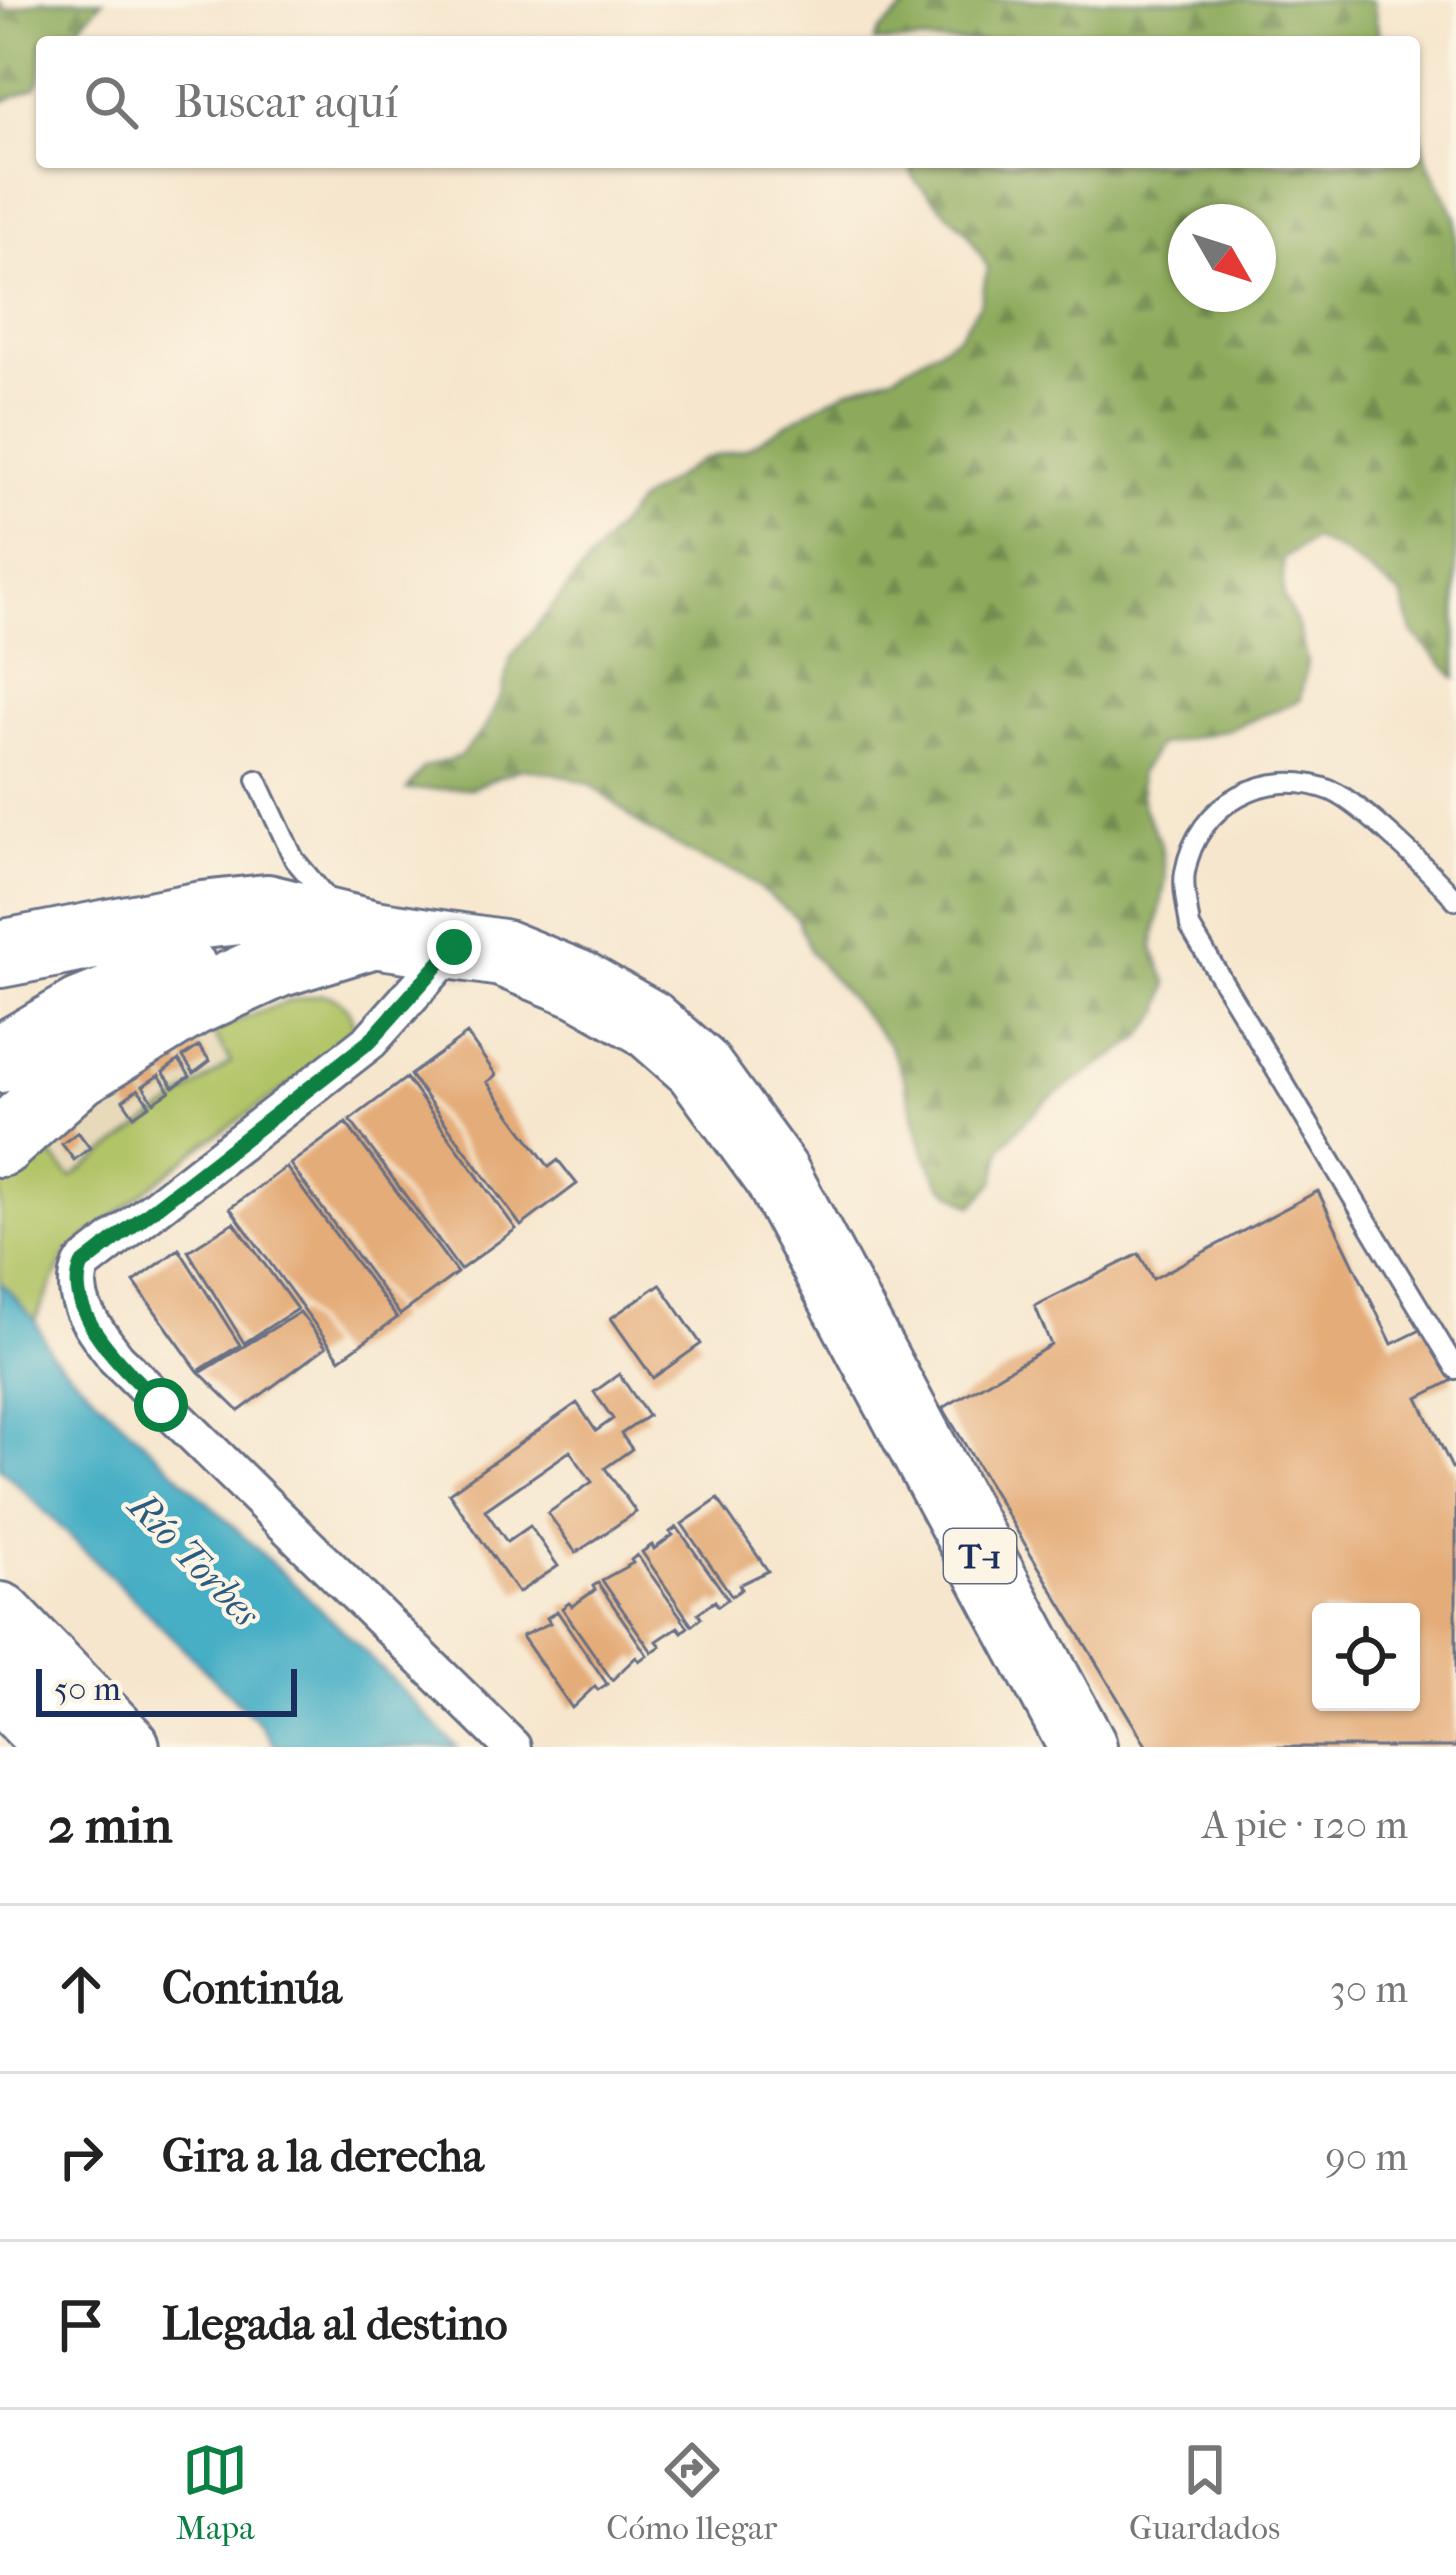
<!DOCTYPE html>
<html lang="es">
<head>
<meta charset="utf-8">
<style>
	:root { --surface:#fff; --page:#f2f2f2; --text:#222; --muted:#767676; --line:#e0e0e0; --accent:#0b8043 }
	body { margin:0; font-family:"IM FELL French Canon",serif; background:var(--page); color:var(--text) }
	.controls { position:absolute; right:36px; bottom:36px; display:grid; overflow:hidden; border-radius:12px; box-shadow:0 3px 9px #0004 }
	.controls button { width:108px; height:108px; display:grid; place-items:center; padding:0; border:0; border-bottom:3px solid var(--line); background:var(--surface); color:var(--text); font:60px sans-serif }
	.compass { position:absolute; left:1168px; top:204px; width:108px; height:108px; border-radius:50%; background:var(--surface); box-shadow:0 3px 9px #0004; rotate:129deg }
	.scale { position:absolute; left:36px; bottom:30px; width:261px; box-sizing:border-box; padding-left:12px; border:6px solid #1b2f5e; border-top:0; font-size:33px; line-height:42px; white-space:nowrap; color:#1b2f5e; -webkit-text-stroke:9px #fcf5e5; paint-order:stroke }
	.stop { position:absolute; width:36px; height:36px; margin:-27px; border:9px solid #0b8043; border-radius:50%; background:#fff }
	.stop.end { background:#0b8043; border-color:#fff; box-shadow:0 3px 12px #0008 }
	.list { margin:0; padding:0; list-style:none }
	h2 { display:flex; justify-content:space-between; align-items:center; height:156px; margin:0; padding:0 48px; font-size:51px }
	h2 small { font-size:39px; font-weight:400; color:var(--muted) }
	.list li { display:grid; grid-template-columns:78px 1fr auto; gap:36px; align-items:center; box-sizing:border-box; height:168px; padding:0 48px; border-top:3px solid var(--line) }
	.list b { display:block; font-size:45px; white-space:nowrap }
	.list em { font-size:39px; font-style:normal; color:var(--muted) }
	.icon { flex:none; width:66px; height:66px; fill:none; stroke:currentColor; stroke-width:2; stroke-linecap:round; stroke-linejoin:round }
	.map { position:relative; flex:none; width:1456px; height:1747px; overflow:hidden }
	.search { position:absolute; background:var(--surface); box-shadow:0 3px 9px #0004; left:36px; right:36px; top:36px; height:132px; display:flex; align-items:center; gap:30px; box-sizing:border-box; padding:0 42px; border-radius:12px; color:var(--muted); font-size:45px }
	.sheet { height:660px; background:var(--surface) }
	nav { display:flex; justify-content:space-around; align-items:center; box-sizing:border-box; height:168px; border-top:3px solid var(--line); background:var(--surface); font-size:33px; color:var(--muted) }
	nav a { display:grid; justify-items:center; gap:6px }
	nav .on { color:var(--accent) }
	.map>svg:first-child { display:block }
	.built { fill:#e7daba }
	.forest { fill:url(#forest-firs); stroke:#546c5d; stroke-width:3; fill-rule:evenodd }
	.park { fill:#b2c467; stroke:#667a62; stroke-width:3 }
	.water { fill:#46afc5; stroke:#306f92; stroke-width:3 }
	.building { fill:#e4ac78; fill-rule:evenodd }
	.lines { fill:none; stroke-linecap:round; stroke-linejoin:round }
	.lane-casing { stroke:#686f85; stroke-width:24 }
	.street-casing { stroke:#686f85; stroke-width:42 }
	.highway-casing { stroke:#686f85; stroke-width:72 }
	.lane { stroke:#fff; stroke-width:18 }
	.street { stroke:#fff; stroke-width:36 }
	.highway { stroke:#fff; stroke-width:66 }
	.route { stroke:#0b8043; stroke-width:15 }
	.labels { text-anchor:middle; stroke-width:9; stroke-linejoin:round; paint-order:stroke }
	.shield { fill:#fcf5e5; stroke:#5e6a86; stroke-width:3 }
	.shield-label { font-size:33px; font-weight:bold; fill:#1b2f5e }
	.water-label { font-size:39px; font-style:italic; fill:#2a5c82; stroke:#fcf5e5 }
</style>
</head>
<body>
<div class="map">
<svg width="1456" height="1747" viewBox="0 0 1456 1747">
	<defs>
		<pattern id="forest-firs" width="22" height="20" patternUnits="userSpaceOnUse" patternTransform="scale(3)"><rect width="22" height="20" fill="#8daa5c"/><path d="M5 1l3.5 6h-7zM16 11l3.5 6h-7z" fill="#728b4f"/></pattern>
	</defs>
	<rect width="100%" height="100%" fill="#fcf5e5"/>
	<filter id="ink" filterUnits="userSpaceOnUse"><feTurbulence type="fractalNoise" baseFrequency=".00833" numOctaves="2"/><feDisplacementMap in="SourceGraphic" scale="24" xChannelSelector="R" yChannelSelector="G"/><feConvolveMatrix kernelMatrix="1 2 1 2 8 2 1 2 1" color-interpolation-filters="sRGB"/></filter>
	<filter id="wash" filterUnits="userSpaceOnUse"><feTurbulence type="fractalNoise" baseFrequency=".004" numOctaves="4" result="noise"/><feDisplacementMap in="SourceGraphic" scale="48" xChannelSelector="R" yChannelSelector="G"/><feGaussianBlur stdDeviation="2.7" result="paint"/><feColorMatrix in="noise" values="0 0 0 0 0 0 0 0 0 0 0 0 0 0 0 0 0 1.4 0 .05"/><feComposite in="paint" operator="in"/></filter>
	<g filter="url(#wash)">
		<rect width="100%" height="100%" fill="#f6e6cd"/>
		<path class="built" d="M 211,1031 L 232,1062 L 70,1178 L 45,1147 L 107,1093 Z"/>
		<path class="forest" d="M 43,0 L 103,0 L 65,42 L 42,42 C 42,98 42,82 0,103 L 0,3 L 6,11 Z
			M 915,0 L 1373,0 L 1380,42 L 874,42 L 879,32 Z
			M 1414,106 L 1427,159 L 1456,218 L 1456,678 L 1412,632 L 1402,596 L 1345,554 L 1313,539 L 1283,559 L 1283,596 L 1298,627 L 1307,662 L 1300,700 L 1230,729 L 1158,745 L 1139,774 L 1143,808 L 1160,841 L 1166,878 L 1153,948 L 1168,984 L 1161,1012 L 1139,1040 L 1050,1098 L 1025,1121 L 1002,1147 L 995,1181 L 973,1206 L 942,1186 L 924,1153 L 904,1077 L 888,1043 L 810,952 L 797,918 L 741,874 L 707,862 L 645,828 L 591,784 L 558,774 L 523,768 L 471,788 L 407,790 L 423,768 L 460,756 L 485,728 L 502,694 L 511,657 L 638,502 L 703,459 L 745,449 L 817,406 L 852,388 L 893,375 L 958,336 L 980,304 L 988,268 L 967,232 L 915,181 L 908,162 L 1414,162 ZM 1258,222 L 1258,294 L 1186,294 L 1186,222 Z"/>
		<path class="park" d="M 322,994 C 344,998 355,1012 353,1035 L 337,1053 L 207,1142 L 67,1253 L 35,1320 L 0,1282 L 0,1187 L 45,1147 L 71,1178 L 231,1062 L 212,1031 L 288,1001 Z"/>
		<path class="water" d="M 0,1282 L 35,1320 L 51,1354 L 350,1637 L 457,1747 L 276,1747 L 260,1724 L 0,1467 Z"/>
		<g id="blocks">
			<path class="building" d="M 467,1034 L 496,1075 L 487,1082 L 549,1167 L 558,1160 L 577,1184 L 521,1226 L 410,1075 Z
				M 199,1046 L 210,1061 L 194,1073 L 183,1057 Z
				M 179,1060 L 190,1076 L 174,1087 L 163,1072 Z
				M 159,1075 L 170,1091 L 154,1102 L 143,1086 Z
				M 406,1078 L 516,1229 L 460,1270 L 350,1120 Z
				M 138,1089 L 150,1105 L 134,1116 L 123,1100 Z
				M 346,1123 L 457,1273 L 400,1315 L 290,1164 Z
				M 78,1132 L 90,1148 L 74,1160 L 62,1144 Z
				M 286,1167 L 397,1318 L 340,1359 L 230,1208 Z
				M 1318,1191 L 1392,1344 L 1427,1327 L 1453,1380 L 1418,1398 L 1452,1468 L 1456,1466 L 1456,1747 L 1147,1747 L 943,1408 L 1051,1345 L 1035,1306 L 1139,1254 L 1153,1279 ZM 1321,1612 L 1411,1612 L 1411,1702 L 1321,1702 Z
				M 234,1222 L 297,1309 L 244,1343 L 188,1251 Z
				M 179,1249 L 240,1345 L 198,1371 L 134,1282 Z
				M 660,1284 L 701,1344 L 653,1378 L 611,1318 Z
				M 300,1312 L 326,1347 L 239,1411 L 200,1373 Z
				M 619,1374 L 648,1416 L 621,1434 L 632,1449 L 605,1468 L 636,1512 L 576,1553 L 548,1513 L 592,1482 L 570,1451 L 485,1510 L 507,1542 L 530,1526 L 558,1566 L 518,1593 L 449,1493 L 577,1403 L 596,1431 L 613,1419 L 594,1392 Z
				M 718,1499 L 768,1571 L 739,1585 L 742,1589 L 732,1596 L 682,1524 Z
				M 677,1527 L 728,1599 L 718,1606 L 715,1601 L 698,1613 L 701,1618 L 692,1625 L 642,1552 L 652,1545 L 654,1549 L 673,1535 L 670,1532 Z
				M 637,1555 L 688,1627 L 682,1632 L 678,1627 L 657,1641 L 661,1646 L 652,1652 L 602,1580 L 633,1563 L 631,1560 Z
				M 598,1583 L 647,1655 L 639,1661 L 636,1657 L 612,1680 L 562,1608 L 569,1603 L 572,1606 L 595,1590 L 593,1586 Z
				M 557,1611 L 607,1684 L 598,1690 L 595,1686 L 572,1708 L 522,1636 L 550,1623 L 547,1618 Z"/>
		</g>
	</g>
	<g filter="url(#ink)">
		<use href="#blocks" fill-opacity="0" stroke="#686f85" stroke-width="3"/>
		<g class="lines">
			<defs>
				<path id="lane" d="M 257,780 L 294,859 L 331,903
					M 1456,900 C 1432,873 1362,804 1332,791 C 1268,765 1197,803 1185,872 C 1182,888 1188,910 1190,927 L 1456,1369"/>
				<path id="street" d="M 454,947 L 370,1041 L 82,1265 C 67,1301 96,1330 116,1358 L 512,1747"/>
				<path id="highway" d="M 0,954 L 202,915 L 267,908 L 374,934 L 502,953 L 581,985 L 648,1023 L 698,1067 L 776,1174 L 1083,1747
					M 0,1059 L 82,1011 L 184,970
					M 0,1143 L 78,1073 L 191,1003 L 277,964 L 371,935
					M 0,1616 L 126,1747
					M 0,1686 L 59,1747"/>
			</defs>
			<use href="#lane" class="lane-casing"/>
			<use href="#street" class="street-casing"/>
			<use href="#highway" class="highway-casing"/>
			<use href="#lane" class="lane"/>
			<use href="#street" class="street"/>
			<use href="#highway" class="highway"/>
		</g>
	</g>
	<g class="lines" filter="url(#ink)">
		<path class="route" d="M 161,1405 C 130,1373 61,1314 82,1265 L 370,1041 L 454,947"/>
	</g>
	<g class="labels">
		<rect class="shield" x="944" y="1529" width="72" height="54" rx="9"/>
		<g class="shield-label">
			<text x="980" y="1568">T-1</text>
		</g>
		<g class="water-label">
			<text transform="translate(195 1559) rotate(46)" y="14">Río Torbes</text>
		</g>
	</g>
</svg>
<div class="controls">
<button><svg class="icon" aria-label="locate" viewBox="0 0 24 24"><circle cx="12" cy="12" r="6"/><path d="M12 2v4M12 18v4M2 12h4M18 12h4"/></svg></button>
</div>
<svg class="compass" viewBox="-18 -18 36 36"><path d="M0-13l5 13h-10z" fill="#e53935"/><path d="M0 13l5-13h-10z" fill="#767676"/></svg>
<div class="scale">50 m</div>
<div class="stop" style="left:161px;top:1405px"></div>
<div class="stop end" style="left:454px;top:947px"></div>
<div class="search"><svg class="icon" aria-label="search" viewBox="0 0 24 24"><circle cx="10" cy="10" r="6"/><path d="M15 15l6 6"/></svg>Buscar aquí</div>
</div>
<section class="sheet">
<h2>2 min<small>A pie · 120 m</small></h2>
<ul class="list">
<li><svg class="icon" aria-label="ahead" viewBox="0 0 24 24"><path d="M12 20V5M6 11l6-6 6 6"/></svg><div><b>Continúa</b></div><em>30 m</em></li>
<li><svg class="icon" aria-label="right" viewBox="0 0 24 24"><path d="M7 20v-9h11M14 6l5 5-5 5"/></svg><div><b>Gira a la derecha</b></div><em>90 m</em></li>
<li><svg class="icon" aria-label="arrive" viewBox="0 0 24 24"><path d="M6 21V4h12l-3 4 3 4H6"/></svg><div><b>Llegada al destino</b></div></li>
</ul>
</section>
<nav>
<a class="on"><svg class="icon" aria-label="map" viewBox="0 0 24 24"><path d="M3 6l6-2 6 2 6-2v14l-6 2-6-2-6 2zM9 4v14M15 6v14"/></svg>Mapa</a>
<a><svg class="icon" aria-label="directions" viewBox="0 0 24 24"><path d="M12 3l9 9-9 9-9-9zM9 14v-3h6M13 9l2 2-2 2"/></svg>Cómo llegar</a>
<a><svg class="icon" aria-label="saved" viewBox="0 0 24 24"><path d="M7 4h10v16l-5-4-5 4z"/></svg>Guardados</a>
</nav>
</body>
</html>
